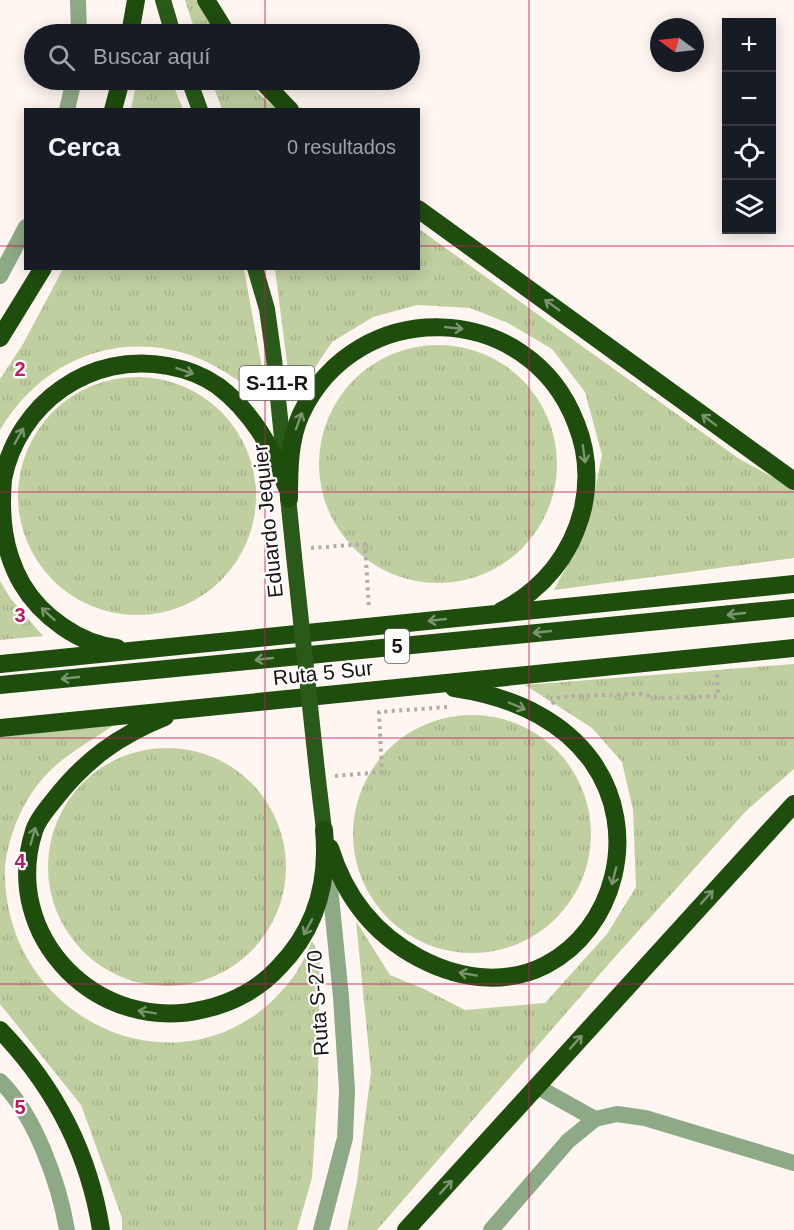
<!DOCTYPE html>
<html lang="es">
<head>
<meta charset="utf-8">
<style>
	:root { --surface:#171b24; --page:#20242c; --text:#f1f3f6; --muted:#9ea1a6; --line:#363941 }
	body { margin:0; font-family:Arial,sans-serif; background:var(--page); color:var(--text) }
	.controls { position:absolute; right:18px; top:18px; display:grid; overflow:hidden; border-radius:0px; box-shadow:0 3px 15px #0003 }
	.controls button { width:54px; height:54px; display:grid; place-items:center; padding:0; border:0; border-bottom:2px solid var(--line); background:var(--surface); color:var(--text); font:30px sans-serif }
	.compass { position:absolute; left:650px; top:18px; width:54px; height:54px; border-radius:50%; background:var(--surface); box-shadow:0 3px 15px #0003; rotate:285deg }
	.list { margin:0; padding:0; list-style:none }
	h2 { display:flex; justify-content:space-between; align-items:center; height:78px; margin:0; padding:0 24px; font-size:26px }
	h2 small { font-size:20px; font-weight:400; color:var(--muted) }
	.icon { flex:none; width:33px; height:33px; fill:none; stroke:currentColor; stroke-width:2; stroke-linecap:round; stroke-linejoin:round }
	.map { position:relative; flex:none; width:794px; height:1230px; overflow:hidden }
	.search { position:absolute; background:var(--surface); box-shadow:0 3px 15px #0003; left:24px; top:24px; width:396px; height:66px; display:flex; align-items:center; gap:15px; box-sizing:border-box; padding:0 21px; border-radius:33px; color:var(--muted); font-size:22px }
	.panel { position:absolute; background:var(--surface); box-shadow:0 3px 15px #0003; left:24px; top:108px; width:396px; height:162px; border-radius:0px }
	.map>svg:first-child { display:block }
	.grass { fill:url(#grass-tufts) }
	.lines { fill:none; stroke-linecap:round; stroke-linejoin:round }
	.path { stroke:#b3aaa7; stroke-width:4; stroke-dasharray:3 4.5; stroke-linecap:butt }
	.minor { stroke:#8ea986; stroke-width:16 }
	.tertiary { stroke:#8ea986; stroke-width:16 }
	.trunk { stroke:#2a5a1a; stroke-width:16 }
	.motorway { stroke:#1f4d0e; stroke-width:18 }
	.trunk-bridge { stroke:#2a5a1a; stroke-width:16 }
	.oneway { stroke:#79946e }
	.grid { fill:none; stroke:#c2185b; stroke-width:1.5; stroke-opacity:0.55 }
	.labels { text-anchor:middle; stroke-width:4.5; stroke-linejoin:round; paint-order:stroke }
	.shield { fill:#fff; stroke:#5f5a59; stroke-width:1.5 }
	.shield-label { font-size:20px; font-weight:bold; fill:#1a1412 }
	.street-label { font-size:21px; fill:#1a1412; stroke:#fff }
	.grid-label { font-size:20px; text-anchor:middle; font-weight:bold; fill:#c2185b; stroke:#fff; stroke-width:4.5; stroke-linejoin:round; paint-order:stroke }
</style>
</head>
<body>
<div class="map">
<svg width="794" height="1230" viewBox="0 0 794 1230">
	<defs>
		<pattern id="grass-tufts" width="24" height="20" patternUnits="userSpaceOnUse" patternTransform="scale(1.5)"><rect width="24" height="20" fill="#bfcfa0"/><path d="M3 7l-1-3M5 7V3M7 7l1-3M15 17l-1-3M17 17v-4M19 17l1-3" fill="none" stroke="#a4b189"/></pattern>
	</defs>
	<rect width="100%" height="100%" fill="#fff5f1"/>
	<path class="grass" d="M 185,0 L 196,0 L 219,34 L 196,34 Z
		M 137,80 L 171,80 L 183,109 L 131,109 Z
		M 211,80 L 249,80 L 259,94 L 277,109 L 222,109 Z
		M 419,229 L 738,458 L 794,489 L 794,558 L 554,590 L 587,528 L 602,455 L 585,392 L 552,349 L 508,323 L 470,308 L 417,305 L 373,317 L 332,342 L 292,402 L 275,269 L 418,268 Z
		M 63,269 L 244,269 L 268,401 C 244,385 220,366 193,356 C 116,329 41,361 0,430 L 0,379 L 23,344 Z
		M319 464a119 119 0 1 1 238 0a119 119 0 1 1-238 0Z
		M18 496a119 119 0 1 1 238 0a119 119 0 1 1-238 0Z
		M 0,581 L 11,599 L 43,636 L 0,640 Z
		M 794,664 L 794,769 L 746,811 L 614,958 L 377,1230 L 347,1230 L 357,1181 L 371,1072 L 356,921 L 390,975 L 424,989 L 465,1010 L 545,1003 L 607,934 L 636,887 L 633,810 L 622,762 L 592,728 L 525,685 Z
		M353 834a119 119 0 1 1 238 0a119 119 0 1 1-238 0Z
		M 114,725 C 91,741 64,755 45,776 C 23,800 9,834 5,866 C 0,1025 192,1107 290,981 C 300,969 306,955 312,941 L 320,955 L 318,1086 L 312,1178 L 297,1230 L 122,1230 L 122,1218 L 81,1105 L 0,1004 L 0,737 Z
		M48 867a119 119 0 1 1 238 0a119 119 0 1 1-238 0Z"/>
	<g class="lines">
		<path class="path" d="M 311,548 L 365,544 L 369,609
			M 552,704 L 558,698 L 572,696 L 640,694 L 659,698 L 718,696 L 717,674
			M 335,776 L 382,772 L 379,712 L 448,707"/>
		<path class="minor" d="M 78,0 L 79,34
			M 67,110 L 74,80
			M 0,276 L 26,227
			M 0,1081 C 35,1115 59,1183 67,1230"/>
		<path class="tertiary" d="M 536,1086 L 595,1119
			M 321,1230 L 345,1138 L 347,1090 L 341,997 L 328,866
			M 491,1230 L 568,1141 L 595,1119 L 617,1114 L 645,1118 L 794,1163"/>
		<path class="trunk" d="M 163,0 L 173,34
			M 189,80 L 200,110
			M 255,268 L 267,309 L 274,359 L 294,556
			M 317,771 L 324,830"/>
		<path class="motorway" d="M 206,0 L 227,34
			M 130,34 L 136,0
			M 261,80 L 290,110
			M 113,110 L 121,80
			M 418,209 L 794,481
			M 0,338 L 43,268
			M 289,499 C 289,471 289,440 301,414 C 357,294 529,300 576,423 C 587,450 589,480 583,508 C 572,554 543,590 501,611
			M 117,648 C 79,644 41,616 22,584 C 3,551 0,516 3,479 C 18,403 91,351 168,366 C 185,369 204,376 218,386 C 250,410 274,449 286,486
			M 0,664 L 794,584
			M 0,685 L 794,608
			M 165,717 C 118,736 85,760 54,800 C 47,809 37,820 34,831 C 0,937 99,1036 205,1009 C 233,1003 260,988 279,967 C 316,929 329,882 324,830
			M 0,728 L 794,648
			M 330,848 C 345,897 374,934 419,958 C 615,1061 729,728 454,688
			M 0,1030 C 54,1086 89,1153 101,1230
			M 406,1230 L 794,804"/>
		<path class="trunk-bridge" d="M 294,556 L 317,771"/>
	</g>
	<defs><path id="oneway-shaft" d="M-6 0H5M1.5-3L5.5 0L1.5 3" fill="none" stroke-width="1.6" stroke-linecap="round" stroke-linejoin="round" transform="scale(1.5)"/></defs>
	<g class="oneway">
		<use href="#oneway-shaft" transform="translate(552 305) rotate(-144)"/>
		<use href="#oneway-shaft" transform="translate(454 328) rotate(6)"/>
		<use href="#oneway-shaft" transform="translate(185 371) rotate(19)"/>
		<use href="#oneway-shaft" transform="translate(709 420) rotate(-143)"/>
		<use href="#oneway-shaft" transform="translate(299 421) rotate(-70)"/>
		<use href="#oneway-shaft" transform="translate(19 436) rotate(-61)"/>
		<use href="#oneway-shaft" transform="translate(584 454) rotate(82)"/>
		<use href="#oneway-shaft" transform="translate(48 614) rotate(-138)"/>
		<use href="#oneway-shaft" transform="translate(736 614) rotate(174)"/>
		<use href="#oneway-shaft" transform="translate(437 620) rotate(174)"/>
		<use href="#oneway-shaft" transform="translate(542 632) rotate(174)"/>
		<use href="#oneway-shaft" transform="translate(264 659) rotate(174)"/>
		<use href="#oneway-shaft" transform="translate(70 678) rotate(174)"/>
		<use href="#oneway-shaft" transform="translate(517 706) rotate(23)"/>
		<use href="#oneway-shaft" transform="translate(33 836) rotate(-74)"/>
		<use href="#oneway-shaft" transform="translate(614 876) rotate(104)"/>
		<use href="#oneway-shaft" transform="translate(707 897) rotate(-48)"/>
		<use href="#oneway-shaft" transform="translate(308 927) rotate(118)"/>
		<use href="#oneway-shaft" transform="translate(468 974) rotate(-170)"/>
		<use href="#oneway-shaft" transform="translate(147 1012) rotate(-171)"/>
		<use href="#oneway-shaft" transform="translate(576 1042) rotate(-48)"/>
		<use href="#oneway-shaft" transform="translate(446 1187) rotate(-48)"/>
	</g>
	<path class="grid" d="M 265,0 L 265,34M 529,0 L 529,1230M 265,80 L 265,110M 0,246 L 26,246M 418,246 L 794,246M 265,268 L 265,1230M 0,492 L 794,492M 0,738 L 794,738M 0,984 L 794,984"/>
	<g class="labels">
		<g class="shield">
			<rect x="239.5" y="366" width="75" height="34" rx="4.5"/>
			<rect x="385" y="629" width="24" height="34" rx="4.5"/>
		</g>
		<g class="shield-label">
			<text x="277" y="390">S-11-R</text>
			<text x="397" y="653">5</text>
		</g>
		<g class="street-label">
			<text transform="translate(268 521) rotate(-96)" y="7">Eduardo Jequier</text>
			<text transform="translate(323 673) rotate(-6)" y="7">Ruta 5 Sur</text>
			<text transform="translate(318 1003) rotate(-94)" y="7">Ruta S-270</text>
		</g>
	</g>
	<g class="grid-label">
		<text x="20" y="376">2</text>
		<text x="20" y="622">3</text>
		<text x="20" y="868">4</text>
		<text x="20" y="1114">5</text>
	</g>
</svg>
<div class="controls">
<button>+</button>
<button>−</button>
<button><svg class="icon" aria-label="locate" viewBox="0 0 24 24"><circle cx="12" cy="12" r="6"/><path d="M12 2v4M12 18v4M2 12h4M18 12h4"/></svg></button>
<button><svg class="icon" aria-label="layers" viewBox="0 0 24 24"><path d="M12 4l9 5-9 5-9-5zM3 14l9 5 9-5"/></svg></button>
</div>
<svg class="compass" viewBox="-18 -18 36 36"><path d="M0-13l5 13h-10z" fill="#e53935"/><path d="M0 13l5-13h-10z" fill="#9ea1a6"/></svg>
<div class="search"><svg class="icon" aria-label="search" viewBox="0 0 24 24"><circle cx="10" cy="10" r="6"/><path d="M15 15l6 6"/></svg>Buscar aquí</div>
<section class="panel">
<h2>Cerca<small>0 resultados</small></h2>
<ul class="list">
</ul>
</section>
</div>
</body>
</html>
